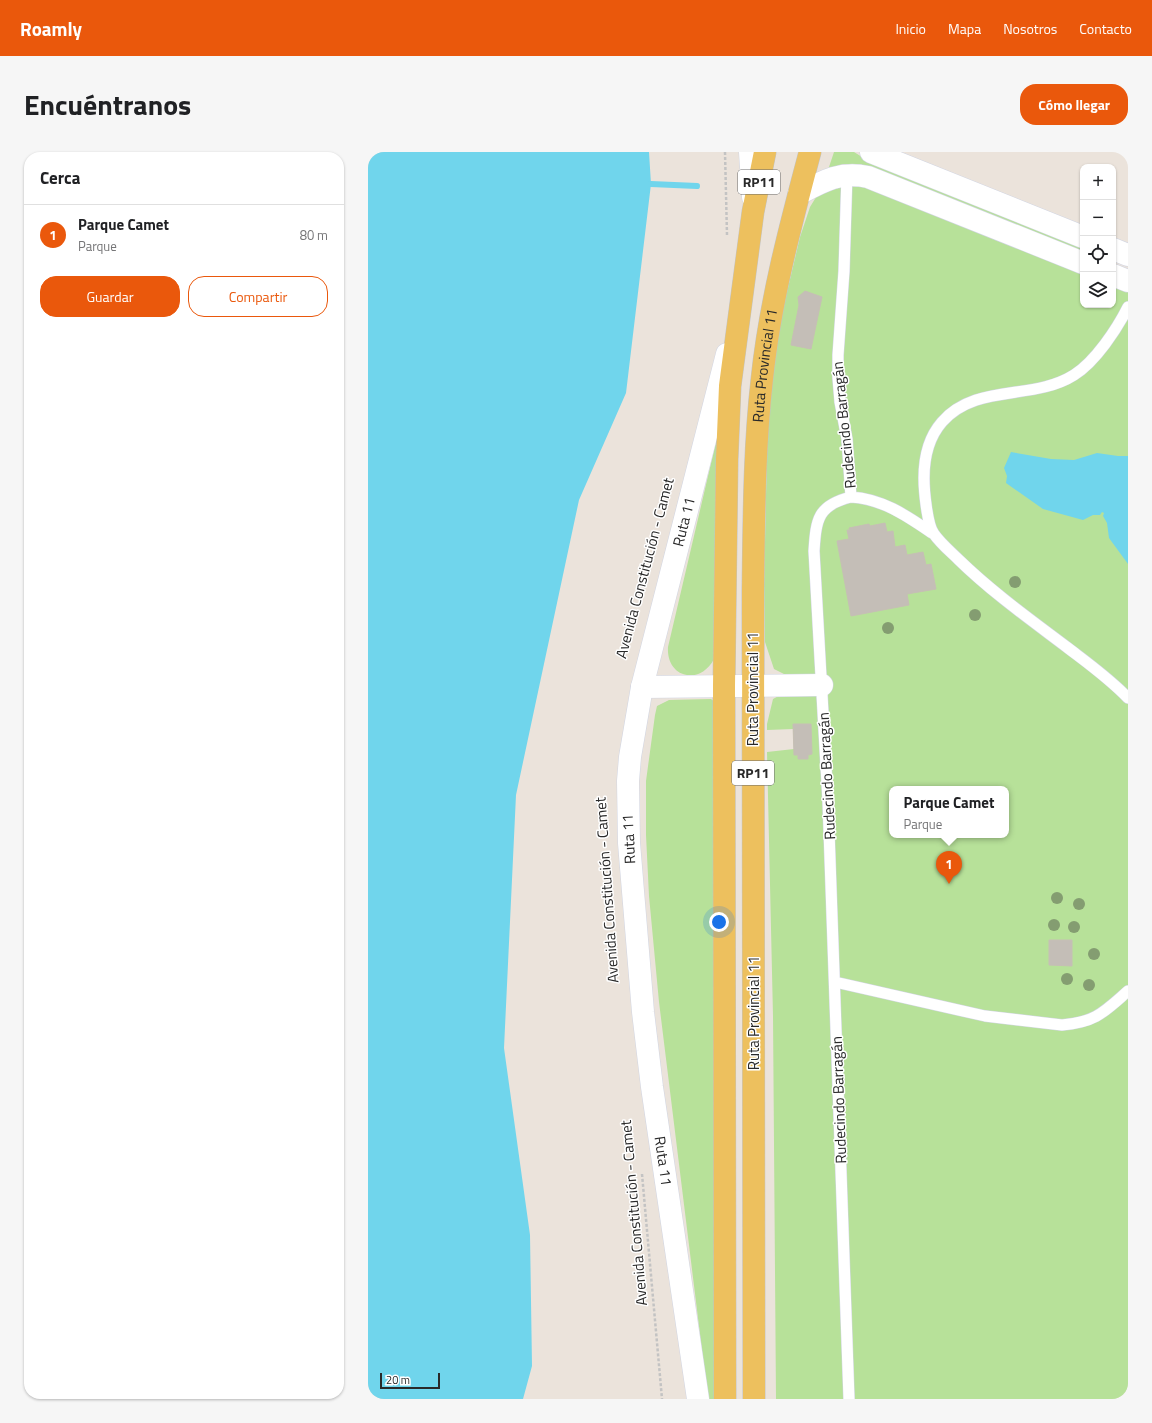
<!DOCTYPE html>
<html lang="es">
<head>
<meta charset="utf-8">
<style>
	:root { --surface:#fff; --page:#f6f6f6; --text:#202124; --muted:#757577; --line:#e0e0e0; --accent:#ea580c }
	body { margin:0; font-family:"Titillium Web",sans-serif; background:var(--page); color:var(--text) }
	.controls { position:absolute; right:12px; top:12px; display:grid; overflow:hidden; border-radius:8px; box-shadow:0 1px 3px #0004 }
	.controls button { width:36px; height:36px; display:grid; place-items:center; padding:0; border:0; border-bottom:1px solid var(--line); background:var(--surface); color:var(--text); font:20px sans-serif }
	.scale { position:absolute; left:12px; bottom:10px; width:60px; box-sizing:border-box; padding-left:4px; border:2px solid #292929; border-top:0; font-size:11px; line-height:14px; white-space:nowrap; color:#292929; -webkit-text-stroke:3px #fff; paint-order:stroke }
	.you { position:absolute; left:351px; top:770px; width:14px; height:14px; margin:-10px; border:3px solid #fff; border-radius:50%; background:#1a73e8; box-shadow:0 0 0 6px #1a73e833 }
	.badge { display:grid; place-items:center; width:26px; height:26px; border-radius:50%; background:var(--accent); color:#fff; font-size:13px; font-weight:700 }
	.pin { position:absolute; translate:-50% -33px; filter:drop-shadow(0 1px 2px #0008) }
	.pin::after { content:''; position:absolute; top:21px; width:14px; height:12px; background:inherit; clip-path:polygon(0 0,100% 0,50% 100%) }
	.popup { position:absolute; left:521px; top:634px; width:120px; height:52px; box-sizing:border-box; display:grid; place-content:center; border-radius:8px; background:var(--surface); filter:drop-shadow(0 1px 3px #0005); font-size:13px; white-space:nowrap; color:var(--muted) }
	.popup b { font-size:15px; color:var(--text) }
	.popup::after { content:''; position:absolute; left:50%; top:100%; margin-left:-8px; border:8px solid transparent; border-top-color:var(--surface) }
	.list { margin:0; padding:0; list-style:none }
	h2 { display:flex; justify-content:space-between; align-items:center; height:52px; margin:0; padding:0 16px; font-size:17px }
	h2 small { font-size:13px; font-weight:400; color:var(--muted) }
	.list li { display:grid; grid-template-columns:26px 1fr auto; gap:12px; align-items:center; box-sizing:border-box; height:60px; padding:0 16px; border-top:1px solid var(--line) }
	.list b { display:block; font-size:15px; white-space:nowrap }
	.list p { margin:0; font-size:13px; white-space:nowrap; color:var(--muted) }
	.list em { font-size:13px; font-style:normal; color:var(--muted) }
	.actions { display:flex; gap:8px; padding:12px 16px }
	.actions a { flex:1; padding:9px 0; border:1px solid var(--accent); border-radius:16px; text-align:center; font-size:14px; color:var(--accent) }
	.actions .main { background:var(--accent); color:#fff }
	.icon { flex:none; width:22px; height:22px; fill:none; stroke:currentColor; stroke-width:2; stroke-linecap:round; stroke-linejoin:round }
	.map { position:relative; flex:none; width:760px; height:1247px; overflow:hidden; border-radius:16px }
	header { display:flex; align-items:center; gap:24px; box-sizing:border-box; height:56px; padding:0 20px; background:var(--accent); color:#fff }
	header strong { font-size:19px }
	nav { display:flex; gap:22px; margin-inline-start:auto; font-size:14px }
	.intro { display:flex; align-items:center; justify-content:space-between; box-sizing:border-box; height:96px; padding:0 24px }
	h1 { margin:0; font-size:28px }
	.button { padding:10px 18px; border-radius:16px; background:var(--accent); color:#fff; font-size:14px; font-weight:700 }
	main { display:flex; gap:24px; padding:0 24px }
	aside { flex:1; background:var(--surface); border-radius:16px; box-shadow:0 1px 3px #0004 }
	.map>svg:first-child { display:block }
	.green { fill:#b7e199; fill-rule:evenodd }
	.water { fill:#70d5ec }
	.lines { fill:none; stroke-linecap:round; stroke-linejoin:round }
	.stream { stroke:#70d5ec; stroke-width:6 }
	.building { fill:#c4beb7; stroke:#c6bfb5 }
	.lane-casing { stroke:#d1d5e2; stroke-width:12 }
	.street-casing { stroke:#d1d5e2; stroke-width:23 }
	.secondary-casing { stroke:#d1d5e2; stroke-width:23 }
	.primary-casing { stroke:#c3c3c3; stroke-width:23 }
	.path { stroke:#c3c3c3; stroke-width:2.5; stroke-dasharray:3 2; stroke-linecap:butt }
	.lane { stroke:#fff; stroke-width:11 }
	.street { stroke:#fff; stroke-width:22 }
	.secondary { stroke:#fff; stroke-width:22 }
	.primary { stroke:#edc05e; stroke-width:22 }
	.tree { fill:#849d71 }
	.labels { text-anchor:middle; stroke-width:3; stroke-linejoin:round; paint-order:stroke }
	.shield { fill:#fff; stroke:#696969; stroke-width:1 }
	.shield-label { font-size:14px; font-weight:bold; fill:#292929 }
	.street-label { font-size:15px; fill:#292929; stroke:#fff }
</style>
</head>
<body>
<header>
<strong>Roamly</strong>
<nav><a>Inicio</a><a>Mapa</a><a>Nosotros</a><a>Contacto</a></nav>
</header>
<div class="intro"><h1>Encuéntranos</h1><a class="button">Cómo llegar</a></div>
<main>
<aside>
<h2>Cerca<small></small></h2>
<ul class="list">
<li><span class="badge">1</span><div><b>Parque Camet</b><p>Parque</p></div><em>80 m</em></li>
</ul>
<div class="actions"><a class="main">Guardar</a><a>Compartir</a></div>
</aside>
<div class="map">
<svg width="760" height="1247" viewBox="0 0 760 1247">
	<rect width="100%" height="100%" fill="#ebe3db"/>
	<path class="green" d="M 466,0 L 486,0 L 494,5 L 715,95 L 715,101 L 492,12 L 475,12 L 461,17 L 461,15 Z
		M 484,32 L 504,36 L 715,120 L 715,153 L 745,153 L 745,132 L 760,138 L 760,1247 L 408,1247 L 405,864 L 399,600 L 426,597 L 425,577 L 399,578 L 399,572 L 405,547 L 418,540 L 418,523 L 406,517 L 397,490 L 396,433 L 399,298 L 403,238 L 409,188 L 419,140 L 432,85 L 442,55 L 450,42 ZM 524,637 L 638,637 L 638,683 L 524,683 Z
		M 353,285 L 346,507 C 332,534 298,526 300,495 L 348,290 Z
		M 343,547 L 347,550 L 349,1247 L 340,1247 L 291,850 L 281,744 L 278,683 L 278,629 L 287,563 L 289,554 L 301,548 Z"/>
	<path class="water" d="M 0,0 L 281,0 L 283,32 L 258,241 L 211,348 L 148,643 L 136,896 L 162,1083 L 164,1214 L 155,1247 L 0,1247 Z
		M 643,300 L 683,307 L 706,308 L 729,301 L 750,304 L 760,304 L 760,412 L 741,386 L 739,371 L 735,364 L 736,361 L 734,360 L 732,363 L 725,363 L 715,368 L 675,357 L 638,331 L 639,324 L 636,316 Z"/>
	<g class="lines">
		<path class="stream" d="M 283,32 L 329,34"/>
	</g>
	<path class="building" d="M 437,139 L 454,145 L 443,197 L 423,193 L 431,153 L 430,145 Z
		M 517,371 L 519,380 L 525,379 L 527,395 L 537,393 L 539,403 L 555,400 L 558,413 L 563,412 L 568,437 L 539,442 L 541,453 L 483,464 L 469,389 L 481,387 L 479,378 L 482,378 L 481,376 L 501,372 L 502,374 Z
		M 425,572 L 443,572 L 444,602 L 440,603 L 440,607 L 430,607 L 430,603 L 426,603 Z
		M 681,788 L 704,788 L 704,814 L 681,813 Z"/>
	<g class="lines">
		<defs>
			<path id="lane" d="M 479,22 L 476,119 L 470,203 L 470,226 L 472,250 L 479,287 L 483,345 C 450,353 448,367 446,399 L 460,650 L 481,1247
				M 760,155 C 749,177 727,210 706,223 C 665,249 608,231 574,270 C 560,286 556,305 556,326 C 556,338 559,373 566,382 C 573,392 583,400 591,408 C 625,441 663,468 700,496 C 721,512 742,527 760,546
				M 483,345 C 515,347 539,364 564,381
				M 467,830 L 617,864 L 694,873 C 728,870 736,860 760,839"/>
			<g id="street">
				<path d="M 274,535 L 454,533"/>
				<path id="s1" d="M 330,1247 L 284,935 L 275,860 L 261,691 L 260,629 L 262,605 L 274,535 L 359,202"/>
			</g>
			<path id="secondary" d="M 382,0 L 385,45
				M 503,0 L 715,85
				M 431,42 C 455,29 472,19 500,25 L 715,111
				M 745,97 L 760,103
				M 745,123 L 760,129"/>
			<g id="primary">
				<path d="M 357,1247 L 356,534 L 359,307 L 362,234 L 385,60 L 397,0"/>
				<path id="s2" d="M 386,1247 L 385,439 C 386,368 386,297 394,227 C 402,150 422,75 442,0"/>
			</g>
		</defs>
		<use href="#lane" class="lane-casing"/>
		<use href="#street" class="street-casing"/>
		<use href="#secondary" class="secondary-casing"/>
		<use href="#primary" class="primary-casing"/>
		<path class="path" d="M 357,0 L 359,83
			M 274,1022 L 294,1247"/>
		<use href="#lane" class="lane"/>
		<use href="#street" class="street"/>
		<use href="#secondary" class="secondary"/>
		<use href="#primary" class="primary"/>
	</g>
	<g class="tree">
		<circle cx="647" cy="430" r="6"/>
		<circle cx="607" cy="463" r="6"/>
		<circle cx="520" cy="476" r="6"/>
		<circle cx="689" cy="746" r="6"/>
		<circle cx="711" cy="752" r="6"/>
		<circle cx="686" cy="773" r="6"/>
		<circle cx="706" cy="775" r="6"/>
		<circle cx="726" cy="802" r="6"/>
		<circle cx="699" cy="827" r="6"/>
		<circle cx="721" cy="833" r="6"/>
	</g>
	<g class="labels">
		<g class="shield">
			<rect x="370" y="18" width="42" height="24" rx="3"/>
			<rect x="364" y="609" width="42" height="24" rx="3"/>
		</g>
		<g class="shield-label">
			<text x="391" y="35">RP11</text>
			<text x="385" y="626">RP11</text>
		</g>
		<g class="street-label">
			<text dy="5" stroke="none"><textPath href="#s2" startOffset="1034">Ruta Provincial 11</textPath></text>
			<text transform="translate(476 273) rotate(-96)" y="5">Rudecindo Barragán</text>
			<text dy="5" stroke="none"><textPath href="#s1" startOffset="888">Ruta 11</textPath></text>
			<text transform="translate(277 416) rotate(-75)" y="5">Avenida Constitución - Camet</text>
			<text transform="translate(385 537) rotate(-90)" y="5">Ruta Provincial 11</text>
			<text transform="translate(459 624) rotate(-93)" y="5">Rudecindo Barragán</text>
			<text transform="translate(261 687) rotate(-93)" y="5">Ruta 11</text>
			<text transform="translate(239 738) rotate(-94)" y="5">Avenida Constitución - Camet</text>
			<text transform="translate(386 861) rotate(-90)" y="5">Ruta Provincial 11</text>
			<text transform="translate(471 948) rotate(-92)" y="5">Rudecindo Barragán</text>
			<text transform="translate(295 1009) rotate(82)" y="5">Ruta 11</text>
			<text transform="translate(266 1061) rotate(-95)" y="5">Avenida Constitución - Camet</text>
		</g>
	</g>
</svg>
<div class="controls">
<button>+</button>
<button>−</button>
<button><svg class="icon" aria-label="locate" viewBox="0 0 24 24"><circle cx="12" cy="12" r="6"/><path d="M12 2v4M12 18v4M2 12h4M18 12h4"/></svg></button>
<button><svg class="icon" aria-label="layers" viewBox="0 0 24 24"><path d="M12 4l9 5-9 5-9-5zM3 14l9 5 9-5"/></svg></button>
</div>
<div class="scale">20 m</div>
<div class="you"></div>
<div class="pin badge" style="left:581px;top:732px">1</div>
<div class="popup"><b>Parque Camet</b>Parque</div>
</div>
</main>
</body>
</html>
